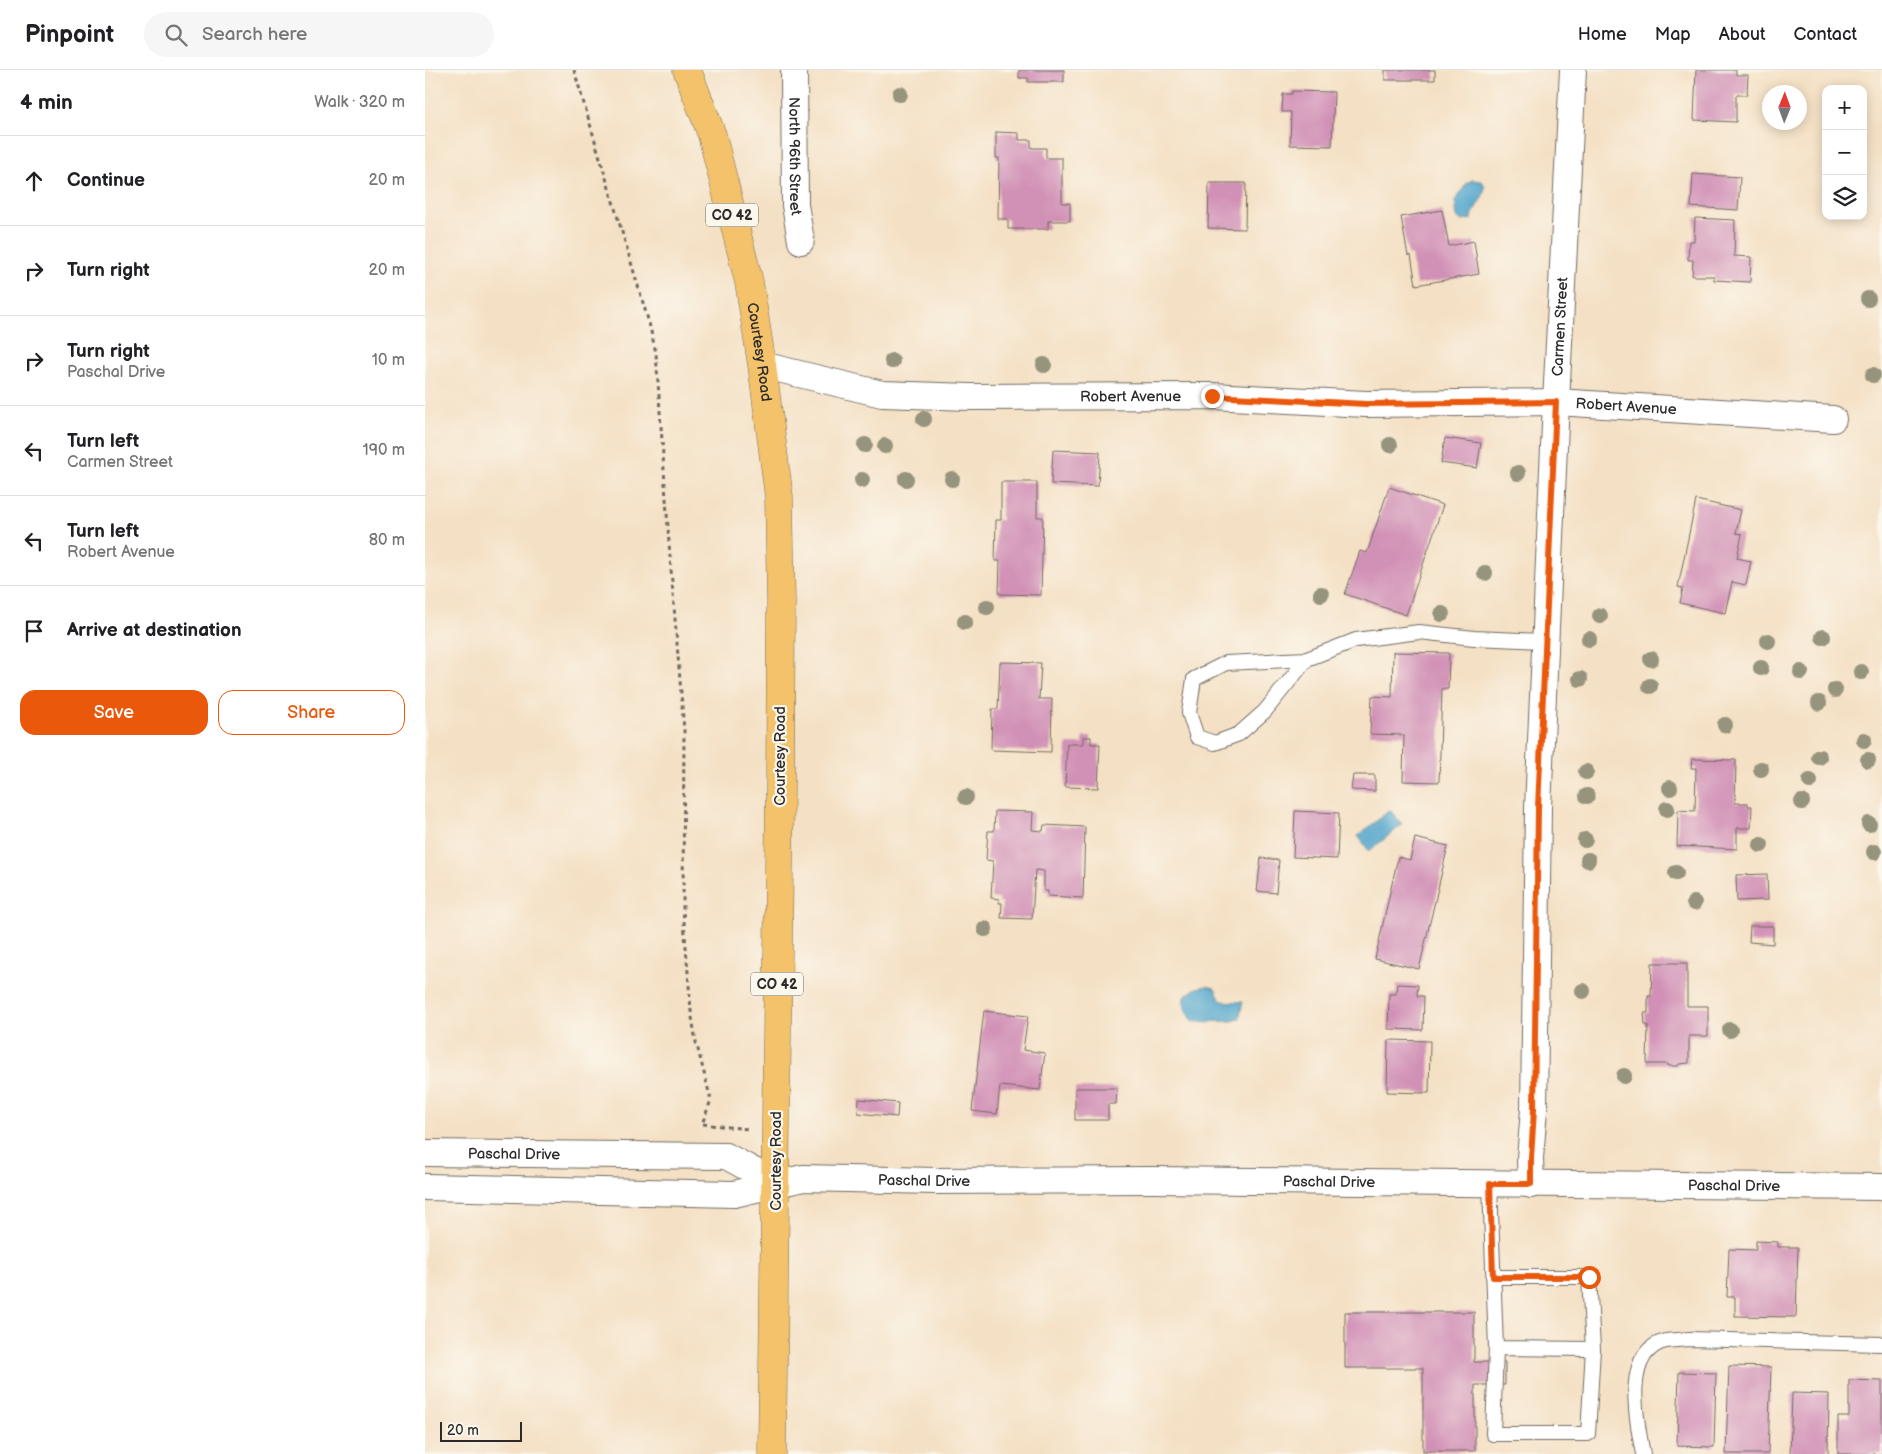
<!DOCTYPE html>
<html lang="en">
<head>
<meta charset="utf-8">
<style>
	:root { --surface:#fff; --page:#f6f6f6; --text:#202124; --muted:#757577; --line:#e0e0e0; --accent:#ea580c }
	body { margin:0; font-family:"Balsamiq Sans",sans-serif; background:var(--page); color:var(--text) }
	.controls { position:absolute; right:15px; top:15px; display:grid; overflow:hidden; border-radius:10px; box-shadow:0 2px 12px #0003 }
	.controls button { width:45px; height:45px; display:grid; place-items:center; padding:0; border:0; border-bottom:1px solid var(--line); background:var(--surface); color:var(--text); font:25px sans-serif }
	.compass { position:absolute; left:1337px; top:15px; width:45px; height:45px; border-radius:50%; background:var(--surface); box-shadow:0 2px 12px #0003; rotate:1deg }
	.scale { position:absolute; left:15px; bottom:12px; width:82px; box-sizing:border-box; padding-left:5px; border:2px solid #2b2b2b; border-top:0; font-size:14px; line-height:18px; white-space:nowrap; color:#2b2b2b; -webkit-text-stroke:4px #fbf7ec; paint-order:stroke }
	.stop { position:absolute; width:15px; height:15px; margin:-11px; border:4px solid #ea580c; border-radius:50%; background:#fff }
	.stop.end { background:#ea580c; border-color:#fff; box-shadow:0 1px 5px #0008 }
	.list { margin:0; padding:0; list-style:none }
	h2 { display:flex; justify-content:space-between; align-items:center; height:65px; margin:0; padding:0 20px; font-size:21px }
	h2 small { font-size:16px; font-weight:400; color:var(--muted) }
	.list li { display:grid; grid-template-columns:32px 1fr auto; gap:15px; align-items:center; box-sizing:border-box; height:90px; padding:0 20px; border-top:1px solid var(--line) }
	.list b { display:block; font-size:19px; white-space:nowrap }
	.list p { margin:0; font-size:16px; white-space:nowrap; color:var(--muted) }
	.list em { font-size:16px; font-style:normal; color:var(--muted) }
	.actions { display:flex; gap:10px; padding:15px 20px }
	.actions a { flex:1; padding:11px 0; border:1px solid var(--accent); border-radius:15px; text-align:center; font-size:18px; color:var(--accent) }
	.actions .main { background:var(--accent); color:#fff }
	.icon { flex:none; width:28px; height:28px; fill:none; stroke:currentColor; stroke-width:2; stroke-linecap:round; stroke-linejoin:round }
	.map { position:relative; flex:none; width:1457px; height:1384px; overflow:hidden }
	header { display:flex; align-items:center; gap:30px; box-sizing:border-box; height:70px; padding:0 25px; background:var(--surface); border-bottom:1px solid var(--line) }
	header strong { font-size:24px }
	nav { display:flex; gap:28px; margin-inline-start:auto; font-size:18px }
	.search { width:350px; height:45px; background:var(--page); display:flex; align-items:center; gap:12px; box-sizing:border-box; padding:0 18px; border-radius:28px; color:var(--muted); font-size:19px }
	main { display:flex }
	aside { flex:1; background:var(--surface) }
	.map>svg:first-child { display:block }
	.water { fill:#50a4cb; stroke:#3e687b }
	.building { fill:#d191b6 }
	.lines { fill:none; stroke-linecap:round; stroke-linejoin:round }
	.lane-casing { stroke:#716a61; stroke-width:16 }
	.street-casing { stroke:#716a61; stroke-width:28 }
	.primary-casing { stroke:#716a61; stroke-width:29 }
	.path { stroke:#716a61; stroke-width:3; stroke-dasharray:4 4; stroke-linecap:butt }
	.lane { stroke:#fff; stroke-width:14 }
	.street { stroke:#fff; stroke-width:26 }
	.primary { stroke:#f3c26a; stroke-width:28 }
	.tree { fill:#96947c }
	.route { stroke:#ea580c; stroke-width:6 }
	.labels { text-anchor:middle; stroke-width:4.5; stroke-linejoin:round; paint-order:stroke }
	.shield { fill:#fbf7ec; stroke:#696865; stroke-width:1 }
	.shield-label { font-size:14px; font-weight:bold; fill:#2b2b2b }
	.street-label { font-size:15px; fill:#2b2b2b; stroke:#fbf7ec }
</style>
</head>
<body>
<header>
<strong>Pinpoint</strong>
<div class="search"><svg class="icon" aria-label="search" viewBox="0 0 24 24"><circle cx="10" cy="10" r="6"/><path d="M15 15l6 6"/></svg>Search here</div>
<nav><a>Home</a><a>Map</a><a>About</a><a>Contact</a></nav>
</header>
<main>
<aside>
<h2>4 min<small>Walk · 320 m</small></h2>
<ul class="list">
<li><svg class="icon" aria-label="ahead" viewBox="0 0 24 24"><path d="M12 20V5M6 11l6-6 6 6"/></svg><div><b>Continue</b></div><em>20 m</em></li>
<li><svg class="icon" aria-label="right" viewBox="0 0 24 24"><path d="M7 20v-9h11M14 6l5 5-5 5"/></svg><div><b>Turn right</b></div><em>20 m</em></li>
<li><svg class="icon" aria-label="right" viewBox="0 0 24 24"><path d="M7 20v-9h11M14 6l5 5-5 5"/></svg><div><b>Turn right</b><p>Paschal Drive</p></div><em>10 m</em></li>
<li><svg class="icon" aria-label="left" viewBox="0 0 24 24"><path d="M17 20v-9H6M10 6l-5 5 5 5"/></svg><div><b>Turn left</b><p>Carmen Street</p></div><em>190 m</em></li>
<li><svg class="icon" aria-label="left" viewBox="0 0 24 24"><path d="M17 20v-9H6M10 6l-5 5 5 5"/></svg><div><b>Turn left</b><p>Robert Avenue</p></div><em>80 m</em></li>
<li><svg class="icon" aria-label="arrive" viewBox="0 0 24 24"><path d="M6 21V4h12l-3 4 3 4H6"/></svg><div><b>Arrive at destination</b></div></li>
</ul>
<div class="actions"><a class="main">Save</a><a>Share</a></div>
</aside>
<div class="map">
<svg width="1457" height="1384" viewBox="0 0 1457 1384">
	<rect width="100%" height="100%" fill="#fbf7ec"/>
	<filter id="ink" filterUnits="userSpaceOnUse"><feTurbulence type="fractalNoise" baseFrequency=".02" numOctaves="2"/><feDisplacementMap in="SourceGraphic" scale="10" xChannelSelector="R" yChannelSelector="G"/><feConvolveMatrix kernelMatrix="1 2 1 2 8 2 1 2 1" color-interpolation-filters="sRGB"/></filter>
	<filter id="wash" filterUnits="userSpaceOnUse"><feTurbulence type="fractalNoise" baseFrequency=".0096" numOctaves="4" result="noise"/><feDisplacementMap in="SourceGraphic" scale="20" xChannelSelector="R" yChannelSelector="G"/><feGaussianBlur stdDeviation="1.12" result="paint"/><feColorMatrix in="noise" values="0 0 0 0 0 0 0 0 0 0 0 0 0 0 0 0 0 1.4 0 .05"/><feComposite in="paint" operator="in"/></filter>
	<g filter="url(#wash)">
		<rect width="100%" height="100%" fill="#f4e0c4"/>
		<path class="water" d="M 1047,110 L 1057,111 C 1066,124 1049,133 1047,149 L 1037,151 L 1032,147 L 1030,131 L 1042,113 Z
			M 965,740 L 977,755 L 944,781 L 933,766 Z
			M 782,916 L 790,918 L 796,931 L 818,932 L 814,949 L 807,951 L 769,952 C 762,944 758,938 759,927 L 771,918 Z"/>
		<g id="blocks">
			<path class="building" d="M 594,0 L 639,0 L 639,12 L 603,12 L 603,8 L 594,8 Z
				M 960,0 L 1010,0 L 1010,10 L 960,10 Z
				M 1271,0 L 1311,0 L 1311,5 L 1323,5 L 1322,25 L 1311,25 L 1311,52 L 1269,50 Z
				M 867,21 L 909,22 L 907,76 L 865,75 L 866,42 L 857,42 L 858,24 L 867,24 Z
				M 571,62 L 594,63 L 594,70 L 606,70 L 606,78 L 621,78 L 621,88 L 637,88 L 637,133 L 645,133 L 645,151 L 623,151 L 623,159 L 583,159 L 583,149 L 573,149 L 574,88 L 571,88 Z
				M 1268,104 L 1315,107 L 1313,140 L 1266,137 Z
				M 784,113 L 821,113 L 820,159 L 783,158 Z
				M 1017,140 L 1024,176 L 1049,171 L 1054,204 L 991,215 L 986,185 L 983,186 L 976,147 Z
				M 1270,148 L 1310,150 L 1309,186 L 1326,187 L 1325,212 L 1289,210 L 1289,206 L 1267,206 L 1268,190 L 1263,190 L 1264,171 L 1269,171 Z
				M 1020,368 L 1056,373 L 1052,398 L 1016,393 Z
				M 628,380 L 675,382 L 673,416 L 626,414 Z
				M 576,412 L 612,412 L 612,447 L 618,447 L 616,525 L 574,524 L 575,491 L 570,491 L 571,450 L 576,450 Z
				M 964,417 L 1018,435 L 981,545 L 920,524 L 935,481 L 942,483 Z
				M 1271,430 L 1316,440 L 1311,463 L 1317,464 L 1312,488 L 1326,491 L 1321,515 L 1307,512 L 1300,543 L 1255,533 L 1258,518 L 1253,517 Z
				M 968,582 L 1024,583 L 1023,619 L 1017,619 L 1014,712 L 978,711 L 979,665 L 945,664 L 947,626 L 967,627 Z
				M 575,592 L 616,593 L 614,629 L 627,629 L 626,682 L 566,680 L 567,639 L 573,639 Z
				M 658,667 L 666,667 L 666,674 L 675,674 L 673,718 L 640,717 L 642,674 L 658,674 Z
				M 1267,689 L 1311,690 L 1310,733 L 1323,733 L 1323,736 L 1327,736 L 1326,758 L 1312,758 L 1312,779 L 1252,776 L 1253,740 L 1270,741 L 1271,698 L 1266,698 Z
				M 928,705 L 950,705 L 950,721 L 926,720 Z
				M 570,741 L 608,742 L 607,760 L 618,761 L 619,755 L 660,757 L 658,828 L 623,826 L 623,821 L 619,821 L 619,801 L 610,800 L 607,849 L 576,848 L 577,833 L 574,833 L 574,829 L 566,828 L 568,791 L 561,790 L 563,761 L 569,761 Z
				M 870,741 L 914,743 L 912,789 L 868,787 Z
				M 990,768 L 1023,776 L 994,899 L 950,889 L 973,787 L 985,790 Z
				M 836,788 L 854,790 L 851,823 L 832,821 Z
				M 1342,804 L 1343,830 L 1312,831 L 1311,805 Z
				M 1325,856 L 1348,856 L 1348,874 L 1324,872 Z
				M 1227,893 L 1262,893 L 1262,936 L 1283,936 L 1283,966 L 1264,966 L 1264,993 L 1254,994 L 1253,996 L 1243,996 L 1243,994 L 1222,994 L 1223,955 L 1220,955 L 1219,943 L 1223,943 L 1223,926 L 1226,926 Z
				M 972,914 L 993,915 L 992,926 L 999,926 L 998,960 L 963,959 L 964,924 L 971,924 Z
				M 559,941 L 603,946 L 598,980 L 620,983 L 615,1020 L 575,1016 L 572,1044 L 547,1041 Z
				M 963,970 L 1005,971 L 1004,1023 L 962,1022 Z
				M 650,1018 L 692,1018 L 691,1034 L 683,1034 L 683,1050 L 650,1050 Z
				M 434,1029 L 473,1033 L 472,1047 L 433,1043 Z
				M 1331,1171 L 1353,1172 L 1353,1177 L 1373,1177 L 1371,1247 L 1310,1246 L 1310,1227 L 1302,1227 L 1304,1179 L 1331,1180 Z
				M 920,1242 L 1049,1242 L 1049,1292 L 1080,1292 L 1080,1315 L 1050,1315 L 1050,1381 L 998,1381 L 998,1298 L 920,1298 Z
				M 1304,1296 L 1346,1297 L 1343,1384 L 1301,1384 Z
				M 1254,1302 L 1291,1303 L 1289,1377 L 1252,1376 Z
				M 1424,1310 L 1457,1311 L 1457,1384 L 1413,1384 L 1413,1347 L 1424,1347 Z
				M 1367,1323 L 1404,1324 L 1403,1384 L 1365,1384 Z"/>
		</g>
	</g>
	<g filter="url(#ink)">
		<use href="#blocks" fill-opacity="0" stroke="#716a61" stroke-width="1"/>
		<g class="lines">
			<defs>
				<path id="lane" d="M 882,589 L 840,641 L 814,664 L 790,673 L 772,667 L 764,643 L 769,609 L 801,593 L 882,589 L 931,570 L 994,562 L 1049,568 L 1119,571
					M 1065,1114 L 1071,1278 L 1168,1279 L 1163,1364 L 1068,1364 L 1071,1278
					M 1068,1207 L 1164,1207 L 1168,1279
					M 1218,1384 C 1212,1353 1196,1281 1241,1271 C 1248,1270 1256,1270 1264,1269 L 1457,1274"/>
				<g id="street">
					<path id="s1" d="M 369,0 L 370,135 L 376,171"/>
					<path id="s2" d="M 337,295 L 457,324 L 545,327 L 787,326 L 941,334 L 1131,332 L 1408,349"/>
					<path id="s3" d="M 0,1083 L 301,1086 L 351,1113"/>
					<path id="s4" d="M 1106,1115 L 1105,1088 L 1109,1040 L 1113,738 L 1131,332 L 1148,0"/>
					<path id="s5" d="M 0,1117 L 309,1124 L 378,1108 L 511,1111 L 727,1110 L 1457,1117"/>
				</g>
				<g id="primary">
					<path id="s6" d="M 262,0 L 287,65 L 324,212 L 337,295 L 354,427 L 356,532 L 355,716 L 347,1384"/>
				</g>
			</defs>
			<use href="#lane" class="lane-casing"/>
			<use href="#street" class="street-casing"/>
			<use href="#primary" class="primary-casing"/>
			<path class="path" d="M 149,0 L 224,253 L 231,283 L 245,487 L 259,660 L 258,839 L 266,941 L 271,972 L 286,1030 L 277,1054 L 323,1059"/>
			<use href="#lane" class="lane"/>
			<use href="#street" class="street"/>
			<use href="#primary" class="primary"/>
		</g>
		<g class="tree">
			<circle cx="475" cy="24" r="8"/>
			<circle cx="1443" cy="229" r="8"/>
			<circle cx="467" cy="291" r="8"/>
			<circle cx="619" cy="295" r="8"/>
			<circle cx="1448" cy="305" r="8"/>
			<circle cx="499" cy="349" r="8"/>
			<circle cx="440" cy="375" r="8"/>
			<circle cx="965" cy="375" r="8"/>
			<circle cx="460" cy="376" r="8"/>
			<circle cx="1093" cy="403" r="8"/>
			<circle cx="481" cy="409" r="8"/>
			<circle cx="527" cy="409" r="8"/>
			<circle cx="437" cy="410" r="8"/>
			<circle cx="1060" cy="503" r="8"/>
			<circle cx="896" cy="524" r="8"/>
			<circle cx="562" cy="537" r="8"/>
			<circle cx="1017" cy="544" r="8"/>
			<circle cx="1175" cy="546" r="8"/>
			<circle cx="540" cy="552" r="8"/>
			<circle cx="1398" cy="567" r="8"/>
			<circle cx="1164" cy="569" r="8"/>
			<circle cx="1343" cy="571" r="8"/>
			<circle cx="1226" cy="589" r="8"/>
			<circle cx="1336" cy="598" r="8"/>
			<circle cx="1376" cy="602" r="8"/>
			<circle cx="1436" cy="602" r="8"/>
			<circle cx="1155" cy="609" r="8"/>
			<circle cx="1225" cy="616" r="8"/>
			<circle cx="1410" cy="620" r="8"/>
			<circle cx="1394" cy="633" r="8"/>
			<circle cx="1300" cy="655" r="8"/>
			<circle cx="1439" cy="670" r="8"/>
			<circle cx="1394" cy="687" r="8"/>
			<circle cx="1443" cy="690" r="8"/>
			<circle cx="1336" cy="699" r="8"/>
			<circle cx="1161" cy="702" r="8"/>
			<circle cx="1385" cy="711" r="8"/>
			<circle cx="1245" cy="718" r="8"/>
			<circle cx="1162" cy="726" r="8"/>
			<circle cx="541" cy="727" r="8"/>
			<circle cx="1377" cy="732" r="8"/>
			<circle cx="1242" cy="739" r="8"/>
			<circle cx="1444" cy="754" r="8"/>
			<circle cx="1160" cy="770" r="8"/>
			<circle cx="1336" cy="775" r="8"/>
			<circle cx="1449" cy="782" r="8"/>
			<circle cx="1163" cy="790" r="8"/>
			<circle cx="1251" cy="803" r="8"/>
			<circle cx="1269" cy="833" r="8"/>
			<circle cx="560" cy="859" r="8"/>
			<circle cx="1158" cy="921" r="8"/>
			<circle cx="1305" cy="960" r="8"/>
			<circle cx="1199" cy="1006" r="8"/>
		</g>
	</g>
	<g class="lines" filter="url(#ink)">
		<path class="route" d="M 787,326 L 941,334 L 1131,332 L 1113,738 L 1109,1040 L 1106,1088 L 1106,1114 L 1065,1114 L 1068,1207 L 1164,1207"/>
	</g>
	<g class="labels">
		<g class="shield">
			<rect x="281" y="133.5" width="52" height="23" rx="4"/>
			<rect x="326" y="902.5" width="52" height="23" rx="4"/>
		</g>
		<g class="shield-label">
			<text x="307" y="150">CO 42</text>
			<text x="352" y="919">CO 42</text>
		</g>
		<g class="street-label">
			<text dy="5" stroke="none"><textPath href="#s1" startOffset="86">North 96th Street</textPath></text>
			<text dy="5" stroke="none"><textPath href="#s4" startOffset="859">Carmen Street</textPath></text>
			<text dy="5" stroke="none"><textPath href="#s6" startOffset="292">Courtesy Road</textPath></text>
			<text dy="5" stroke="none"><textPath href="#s2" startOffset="372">Robert Avenue</textPath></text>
			<text dy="5" stroke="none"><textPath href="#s2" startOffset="868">Robert Avenue</textPath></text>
			<text transform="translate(355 686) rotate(-90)" y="5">Courtesy Road</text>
			<text dy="5" stroke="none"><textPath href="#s3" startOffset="89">Paschal Drive</textPath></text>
			<text transform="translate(351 1091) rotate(-90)" y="5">Courtesy Road</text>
			<text dy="5" stroke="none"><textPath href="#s5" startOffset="501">Paschal Drive</textPath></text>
			<text dy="5" stroke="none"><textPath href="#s5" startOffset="906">Paschal Drive</textPath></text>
			<text dy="5" stroke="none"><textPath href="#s5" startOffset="1311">Paschal Drive</textPath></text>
		</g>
	</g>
</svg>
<div class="controls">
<button>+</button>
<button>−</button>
<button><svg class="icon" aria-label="layers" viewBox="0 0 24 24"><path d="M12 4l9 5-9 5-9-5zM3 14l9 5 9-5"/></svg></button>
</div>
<svg class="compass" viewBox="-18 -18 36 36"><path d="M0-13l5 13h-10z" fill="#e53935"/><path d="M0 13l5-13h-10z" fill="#757577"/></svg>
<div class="scale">20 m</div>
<div class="stop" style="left:1164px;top:1207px"></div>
<div class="stop end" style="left:787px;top:326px"></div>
</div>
</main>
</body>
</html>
